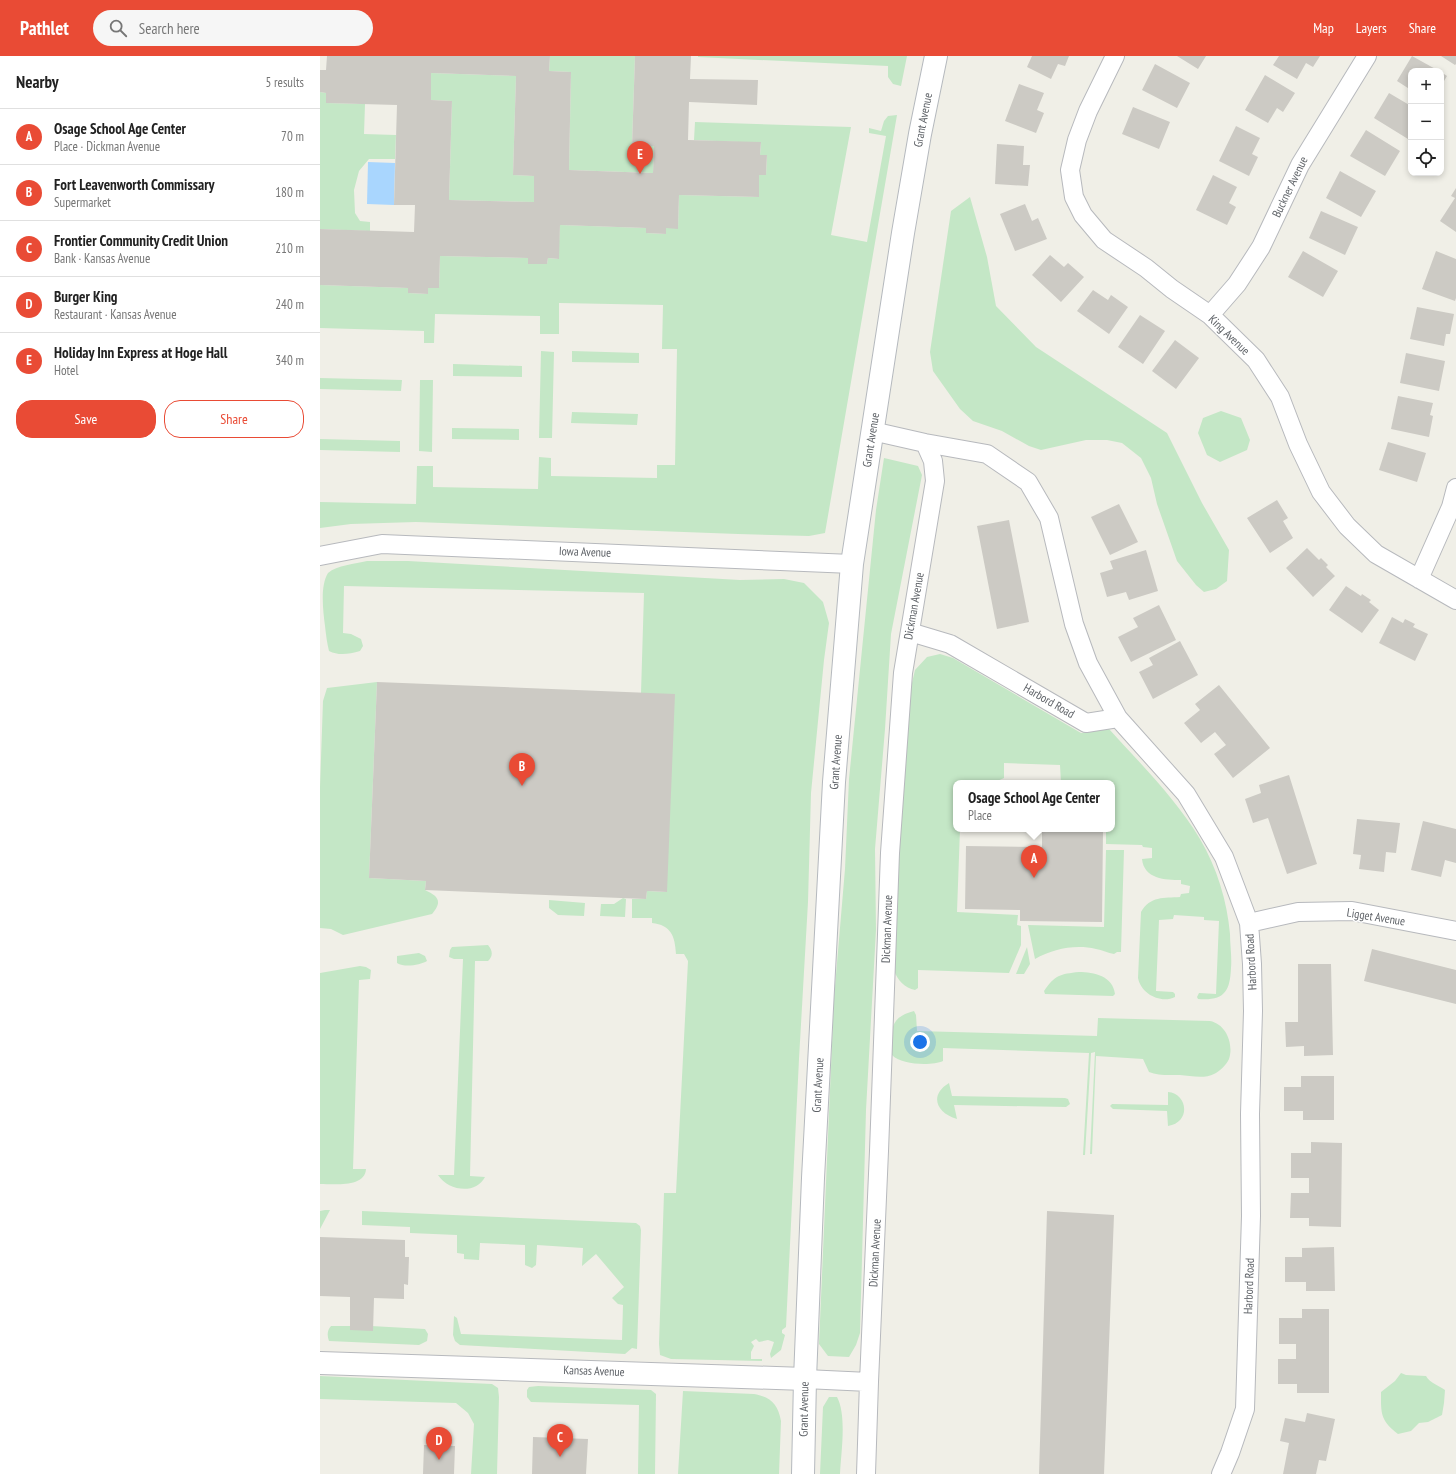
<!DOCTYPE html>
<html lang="en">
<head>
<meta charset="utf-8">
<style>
	:root { --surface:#fff; --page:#f6f6f6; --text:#222; --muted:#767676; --line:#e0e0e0; --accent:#e94b35 }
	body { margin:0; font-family:"PT Sans Narrow",sans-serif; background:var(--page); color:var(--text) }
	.controls { position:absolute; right:12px; top:12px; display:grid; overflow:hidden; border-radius:8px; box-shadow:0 2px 6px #0003 }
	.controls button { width:36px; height:36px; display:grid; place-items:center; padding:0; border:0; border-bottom:1px solid var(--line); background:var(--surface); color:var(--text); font:20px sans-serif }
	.you { position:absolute; left:600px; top:986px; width:14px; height:14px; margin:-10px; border:3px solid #fff; border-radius:50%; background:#1a73e8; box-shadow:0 0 0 6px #1a73e833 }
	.badge { display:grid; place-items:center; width:26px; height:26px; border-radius:50%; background:var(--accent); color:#fff; font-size:13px; font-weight:700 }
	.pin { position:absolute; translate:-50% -33px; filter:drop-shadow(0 1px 2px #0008) }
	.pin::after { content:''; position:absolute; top:21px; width:14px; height:12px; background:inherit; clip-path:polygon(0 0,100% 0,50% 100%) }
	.popup { position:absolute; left:633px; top:724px; width:162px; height:52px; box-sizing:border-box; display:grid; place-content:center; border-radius:8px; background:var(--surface); filter:drop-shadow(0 1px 3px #0005); font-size:13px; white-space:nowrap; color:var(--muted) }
	.popup b { font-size:15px; color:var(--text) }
	.popup::after { content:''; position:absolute; left:50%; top:100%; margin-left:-8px; border:8px solid transparent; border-top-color:var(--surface) }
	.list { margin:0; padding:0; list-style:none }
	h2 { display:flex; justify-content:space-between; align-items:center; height:52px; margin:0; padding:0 16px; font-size:17px }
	h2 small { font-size:13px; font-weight:400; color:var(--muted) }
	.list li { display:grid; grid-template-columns:26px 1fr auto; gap:12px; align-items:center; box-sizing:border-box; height:56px; padding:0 16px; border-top:1px solid var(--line) }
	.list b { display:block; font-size:15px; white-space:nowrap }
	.list p { margin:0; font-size:13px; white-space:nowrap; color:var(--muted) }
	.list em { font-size:13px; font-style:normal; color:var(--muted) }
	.actions { display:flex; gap:8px; padding:12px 16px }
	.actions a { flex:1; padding:9px 0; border:1px solid var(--accent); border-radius:16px; text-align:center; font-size:14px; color:var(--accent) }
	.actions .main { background:var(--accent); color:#fff }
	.icon { flex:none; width:22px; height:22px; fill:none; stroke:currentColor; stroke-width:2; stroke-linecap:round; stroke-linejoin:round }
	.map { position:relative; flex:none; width:1136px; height:1418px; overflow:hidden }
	header { display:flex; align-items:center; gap:24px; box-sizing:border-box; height:56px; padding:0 20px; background:var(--accent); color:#fff }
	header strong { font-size:19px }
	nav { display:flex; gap:22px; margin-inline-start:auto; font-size:14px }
	.search { width:280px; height:36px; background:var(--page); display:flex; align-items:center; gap:10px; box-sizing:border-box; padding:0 14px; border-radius:22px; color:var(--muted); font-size:15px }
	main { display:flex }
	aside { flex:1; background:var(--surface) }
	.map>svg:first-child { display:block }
	.green { fill:#c4e7c6 }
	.water { fill:#a9d6fe }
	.building { fill:#cccac4; fill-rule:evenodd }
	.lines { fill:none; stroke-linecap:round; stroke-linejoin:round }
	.minor-casing { stroke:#b7b9bd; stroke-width:20 }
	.tertiary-casing { stroke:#b7b9bd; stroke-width:24 }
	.secondary-casing { stroke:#b5b9be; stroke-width:24 }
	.minor { stroke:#fff; stroke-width:18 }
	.tertiary { stroke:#fff; stroke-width:22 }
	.secondary { stroke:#fff; stroke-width:22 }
	.labels { text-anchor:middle; stroke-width:3; stroke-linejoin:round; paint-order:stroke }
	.street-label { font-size:12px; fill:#5e6267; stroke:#fff }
</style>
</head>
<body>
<header>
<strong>Pathlet</strong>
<div class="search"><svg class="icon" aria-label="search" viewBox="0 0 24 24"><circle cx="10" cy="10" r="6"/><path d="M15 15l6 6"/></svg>Search here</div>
<nav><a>Map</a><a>Layers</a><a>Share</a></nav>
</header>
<main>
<aside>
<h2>Nearby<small>5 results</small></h2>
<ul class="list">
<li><span class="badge">A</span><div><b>Osage School Age Center</b><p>Place · Dickman Avenue</p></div><em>70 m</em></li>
<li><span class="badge">B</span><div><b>Fort Leavenworth Commissary</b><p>Supermarket</p></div><em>180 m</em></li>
<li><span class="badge">C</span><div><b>Frontier Community Credit Union</b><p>Bank · Kansas Avenue</p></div><em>210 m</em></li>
<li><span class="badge">D</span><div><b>Burger King</b><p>Restaurant · Kansas Avenue</p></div><em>240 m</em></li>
<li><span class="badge">E</span><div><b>Holiday Inn Express at Hoge Hall</b><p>Hotel</p></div><em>340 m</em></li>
</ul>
<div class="actions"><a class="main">Save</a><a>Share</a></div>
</aside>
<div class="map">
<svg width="1136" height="1418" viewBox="0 0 1136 1418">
	<rect width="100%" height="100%" fill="#f0efe7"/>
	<path class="green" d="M 230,0 L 315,0 L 312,89 L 334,90 L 333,117 L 249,114 L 251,16 L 229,15 Z
		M 378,0 L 587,0 L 581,30 L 573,28 L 568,21 L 568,10 L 378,1 Z
		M 111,17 L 196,20 L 193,119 L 214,120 L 214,146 L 129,144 L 132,45 L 111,44 Z
		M 0,36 L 6,37 L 6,47 L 45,48 L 44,78 L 76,79 L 75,103 L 49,103 L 39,115 L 34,134 L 35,157 L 40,165 L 50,166 L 50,175 L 0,173 Z
		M 577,59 L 505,477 L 489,480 L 418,478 L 96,466 L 31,468 L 0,472 L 0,446 L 96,448 L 97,410 L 113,410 L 113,431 L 218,433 L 219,401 L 231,402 L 231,420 L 337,422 L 337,409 L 355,409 L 357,293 L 342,293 L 343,249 L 239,247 L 239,278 L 220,278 L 220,260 L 115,258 L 114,287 L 104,287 L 104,275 L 0,272 L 0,229 L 88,232 L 88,237 L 108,238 L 108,232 L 119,232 L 120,200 L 208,202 L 208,208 L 227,208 L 228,202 L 238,203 L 240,169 L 326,172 L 326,177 L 346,178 L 346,172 L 358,172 L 359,139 L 438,141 L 439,119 L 446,119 L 447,99 L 440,99 L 441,87 L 374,84 L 375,66 L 531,71 L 511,179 L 547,186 L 566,80 L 549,77 L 549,72 L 561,75 L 564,65 L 568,60 Z
		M 650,141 L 667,201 L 676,250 L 716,291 L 847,377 L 882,447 L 909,494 L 907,525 L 896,533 L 884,536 L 876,529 L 857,505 L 837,448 L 831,422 L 821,402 L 802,387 L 787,384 L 766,384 L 721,394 L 709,390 L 682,375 L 653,365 L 640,353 L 613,315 L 610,296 L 631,155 Z
		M 221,295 L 234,296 L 232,382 L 219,382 Z
		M 252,295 L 319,297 L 319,307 L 252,306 Z
		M 133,308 L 202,310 L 202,321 L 133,320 Z
		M 0,322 L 82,324 L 81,335 L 0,333 Z
		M 100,324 L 113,324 L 112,396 L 99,395 Z
		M 901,355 L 921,362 L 930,384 L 927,394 L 900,406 L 887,399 L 878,377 L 883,362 Z
		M 252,356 L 318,358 L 317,369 L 251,367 Z
		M 132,372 L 199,373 L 199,384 L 132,383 Z
		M 0,383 L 80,385 L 80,396 L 0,394 Z
		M 564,402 L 598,410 L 602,419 L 571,578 L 565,673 L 555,793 L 556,874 L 546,1054 L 540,1277 L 536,1289 L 529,1301 L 508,1300 L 499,1288 L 514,942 L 525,813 L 529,723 L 556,454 Z
		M 47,505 L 88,505 L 420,524 L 464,523 L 484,527 L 503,546 L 509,567 L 504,604 L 491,737 L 488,846 L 479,1003 L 466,1271 L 462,1274 L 462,1277 L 465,1279 L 461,1294 L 451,1302 L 450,1298 L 454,1286 L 448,1284 L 439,1286 L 436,1283 L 431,1286 L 434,1290 L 431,1296 L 431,1303 L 442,1303 L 442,1305 L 351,1303 L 340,1299 L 339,1288 L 344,1137 L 356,1137 L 368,905 L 364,898 L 356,898 C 355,880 351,869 332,867 L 332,862 L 312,862 L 312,843 L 326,843 L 327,835 L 346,836 L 321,637 L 324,537 L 24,530 L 23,577 L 31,578 L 41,583 L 43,590 L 40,595 C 29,598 19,600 9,595 C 7,587 6,579 5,570 C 3,554 0,530 8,517 C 17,509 35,508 47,505 Z
		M 620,598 L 633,602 L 761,677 L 789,673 C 819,706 857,744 880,783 C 897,812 907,845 910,878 C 910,889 912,901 911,912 C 910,936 904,945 878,943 L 877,941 L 879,937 L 896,938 L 899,865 L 884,864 L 884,861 L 854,859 L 853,863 L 839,864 L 836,935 L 853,936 L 855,938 L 855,941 C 841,948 821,938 818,922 L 821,856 C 830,840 844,842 860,841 L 861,838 L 869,837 L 870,830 L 861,828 L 861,824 C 845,824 824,823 822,803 L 832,802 L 832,792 L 823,791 L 822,789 L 786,788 L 786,773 L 792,773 L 792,727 L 741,727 L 740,709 L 684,707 L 684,722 L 673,727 L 661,727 L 659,724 L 646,724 L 642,727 L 636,727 L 636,773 L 640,773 L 637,856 L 698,859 L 697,869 L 701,870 L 701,889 L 689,917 L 598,914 L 598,932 L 595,934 C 585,932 577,924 574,914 L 579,781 L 588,644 L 595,614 L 607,601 Z
		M 57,626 L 49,822 L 106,825 L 105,834 C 118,840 123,845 112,858 L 23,879 L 11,873 L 0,872 L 0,731 L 3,645 L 7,632 Z
		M 786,794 L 804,794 L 801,896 L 797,896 L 794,898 C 788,897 782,894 776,893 C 755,888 733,893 715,903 L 708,869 L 784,871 Z
		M 303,842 L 306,843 L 305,861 L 280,860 L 281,848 L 294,848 Z
		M 229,844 L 265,847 L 264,860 L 238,859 L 229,852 Z
		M 168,889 C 173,895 173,900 168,905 L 155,905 L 150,1120 L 165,1121 C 156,1139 128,1135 118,1119 L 134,1119 L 143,903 L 134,903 L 129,901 L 130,894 L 132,891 Z
		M 707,891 L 710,908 L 704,918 L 696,918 Z
		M 99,897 L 105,900 L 107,905 C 100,909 85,912 77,907 L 77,900 Z
		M 40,910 L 46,911 L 51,914 L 50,923 L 39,924 L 33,1113 L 46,1113 C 45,1132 13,1128 0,1128 L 0,917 Z
		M 759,916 C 774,916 793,920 795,938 L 793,940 L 725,938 L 724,935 C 735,919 740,918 759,916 Z
		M 594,955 L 596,959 L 597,975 L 777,980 L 778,962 L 890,965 C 906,968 914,988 909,1003 C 907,1008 899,1016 894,1018 C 885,1023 870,1020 860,1019 C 850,1019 838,1020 829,1016 L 823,1003 L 776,1000 L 772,1098 L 770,1098 L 775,996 L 771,997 L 765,1099 L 763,1099 L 769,997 L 623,992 L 623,1005 C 612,1010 581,1009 572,999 C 570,995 571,991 571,987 C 571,968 575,960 594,955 Z
		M 629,1027 L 632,1040 L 745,1042 L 748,1043 L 750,1048 L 746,1051 L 634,1049 L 637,1063 C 616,1057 609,1039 629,1027 Z
		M 848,1036 C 867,1037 872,1066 848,1070 L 847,1055 L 793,1053 L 790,1050 L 792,1048 L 848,1049 Z
		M 5,1154 L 10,1154 L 0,1173 L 0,1155 Z
		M 42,1155 L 316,1167 L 320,1170 L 321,1174 L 317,1293 L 312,1292 L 305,1298 L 140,1289 L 135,1285 L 133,1279 L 134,1260 L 137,1262 L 141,1278 L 302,1284 L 303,1249 L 298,1248 L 292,1242 L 304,1231 L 276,1198 L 262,1210 L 263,1192 L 217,1189 L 216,1209 L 212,1212 L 205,1209 L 205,1189 L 160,1187 L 159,1204 L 144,1203 L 144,1198 L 137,1197 L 137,1179 L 90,1177 L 90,1171 L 42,1169 Z
		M 11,1270 L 51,1270 L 105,1273 L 108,1278 L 107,1285 L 99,1289 L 9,1285 C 7,1280 7,1274 11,1270 Z
		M 1081,1317 L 1086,1319 L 1106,1320 C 1110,1327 1118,1329 1125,1334 L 1124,1347 L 1122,1359 L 1108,1366 L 1099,1367 L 1091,1375 L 1078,1378 C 1060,1364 1061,1357 1061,1336 L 1075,1325 Z
		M 0,1320 L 172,1328 L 178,1332 L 179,1341 L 177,1418 L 151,1418 L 154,1368 L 148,1357 L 136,1347 L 0,1343 Z
		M 218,1330 L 331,1334 L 336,1338 L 335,1418 L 318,1418 L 319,1349 L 211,1346 L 207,1341 L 207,1334 L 209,1331 Z
		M 363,1335 L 434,1338 C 451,1341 458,1348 461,1365 L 459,1418 L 358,1418 Z
		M 509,1341 L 517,1341 C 527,1360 521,1396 520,1418 L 500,1418 L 503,1351 Z"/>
	<path class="water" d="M 48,106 L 75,107 L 74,149 L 47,148 Z"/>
	<path class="building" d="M 7,0 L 230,0 L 229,15 L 251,16 L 249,114 L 333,117 L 334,90 L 312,90 L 315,0 L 371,0 L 370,23 L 438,24 L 437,49 L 369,46 L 368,84 L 441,86 L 440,99 L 447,99 L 446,119 L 439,119 L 439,141 L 359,139 L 358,173 L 346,172 L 346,178 L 326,177 L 326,172 L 240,169 L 239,203 L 228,202 L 227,208 L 208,208 L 208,202 L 120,200 L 119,232 L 108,232 L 108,238 L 88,237 L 88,232 L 0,229 L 0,173 L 94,176 L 95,149 L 74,149 L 77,49 L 6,47 L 6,37 L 0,36 L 0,14 L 6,14 ZM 111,17 L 196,20 L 193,119 L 214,120 L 214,146 L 129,144 L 132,45 L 111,44 Z
		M 712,0 L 749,0 L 745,10 L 738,8 L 731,23 L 707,11 Z
		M 857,0 L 886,0 L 878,13 Z
		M 959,0 L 1000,0 L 993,11 L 986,7 L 977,23 L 953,9 Z
		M 1092,0 L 1119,15 L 1091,15 L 1091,34 L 1077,25 Z
		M 1121,0 L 1136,0 L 1136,8 L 1135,9 Z
		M 835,8 L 870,27 L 857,52 L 822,34 Z
		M 1121,16 L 1127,20 L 1121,30 Z
		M 945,19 L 975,37 L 963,56 L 957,52 L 948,67 L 925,54 Z
		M 699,28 L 724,37 L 717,54 L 724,57 L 716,77 L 685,65 Z
		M 1069,37 L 1091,50 L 1091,78 L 1088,83 L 1054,62 Z
		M 813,51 L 850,66 L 839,93 L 802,78 Z
		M 916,70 L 940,82 L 932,98 L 938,101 L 929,120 L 899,105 Z
		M 1046,74 L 1080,95 L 1065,120 L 1030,100 Z
		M 677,88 L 704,90 L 703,109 L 710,109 L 708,130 L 675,128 Z
		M 1020,115 L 1056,135 L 1041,161 L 1006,142 Z
		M 893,119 L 917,131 L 909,147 L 916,151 L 907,169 L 876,154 Z
		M 1136,132 L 1136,176 L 1120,165 L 1135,142 L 1131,140 Z
		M 705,148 L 712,165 L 718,162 L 727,183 L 695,195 L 680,158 Z
		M 1001,155 L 1038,171 L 1025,199 L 989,182 Z
		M 983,195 L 1018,215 L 1003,241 L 968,221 Z
		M 1116,195 L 1136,203 L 1136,242 L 1135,245 L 1102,233 Z
		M 730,199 L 744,211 L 748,207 L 764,221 L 741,246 L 712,219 Z
		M 773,234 L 788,244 L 791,239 L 808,251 L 789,278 L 757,255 Z
		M 1097,251 L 1134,258 L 1130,278 L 1126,278 L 1124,290 L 1090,283 Z
		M 820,259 L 845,275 L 823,308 L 798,291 Z
		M 855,284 L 879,302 L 856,333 L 832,315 Z
		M 1086,297 L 1125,305 L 1119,335 L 1080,327 Z
		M 1078,340 L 1113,347 L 1110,359 L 1113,360 L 1109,381 L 1071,373 Z
		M 1068,386 L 1106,397 L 1097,426 L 1059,414 Z
		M 957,444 L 968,462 L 963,465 L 973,482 L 950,497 L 927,462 Z
		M 799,448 L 818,486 L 790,499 L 771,461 Z
		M 689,464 L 709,566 L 677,573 L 657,470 Z
		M 987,492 L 999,504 L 1001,502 L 1008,509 L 1006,511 L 1015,520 L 993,541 L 966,512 Z
		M 826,494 L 838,535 L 809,544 L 806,536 L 787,541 L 780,517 L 793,513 L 790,505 Z
		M 1026,530 L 1041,540 L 1042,538 L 1051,544 L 1049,546 L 1059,554 L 1042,577 L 1009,554 Z
		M 839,549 L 856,584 L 811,606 L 798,581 L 818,571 L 813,562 Z
		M 1072,561 L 1083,567 L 1085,563 L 1095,568 L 1093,571 L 1108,578 L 1095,605 L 1059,587 Z
		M 860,585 L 878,619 L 833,643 L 819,616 L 833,609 L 829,602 Z
		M 57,626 L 355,638 L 347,836 L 327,835 L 326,843 L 105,834 L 106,825 L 49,822 Z
		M 899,629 L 950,692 L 913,722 L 894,698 L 906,689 L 895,676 L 881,687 L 864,667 L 880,654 L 875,648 Z
		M 969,719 L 997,808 L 967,818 L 948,762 L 933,767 L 925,743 L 941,737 L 939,729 Z
		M 1037,763 L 1080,767 L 1076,797 L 1066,796 L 1064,816 L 1039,813 L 1041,799 L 1033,798 Z
		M 1103,765 L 1136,773 L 1136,807 L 1125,804 L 1121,821 L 1091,814 Z
		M 722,773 L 783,773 L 782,866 L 700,865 L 700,854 L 645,853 L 646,790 L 722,791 Z
		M 1052,893 L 1136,914 L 1136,948 L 1044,925 Z
		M 978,908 L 1011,908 L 1013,999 L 984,1000 L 984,990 L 966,991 L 965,966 L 978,966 Z
		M 981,1020 L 1014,1020 L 1014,1064 L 983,1064 L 983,1055 L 964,1055 L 964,1031 L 981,1031 Z
		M 991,1086 L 1022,1087 L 1021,1171 L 989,1170 L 989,1162 L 970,1162 L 971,1137 L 989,1137 L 989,1122 L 971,1122 L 971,1097 L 991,1097 Z
		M 727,1155 L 794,1159 L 784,1418 L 719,1418 Z
		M 0,1181 L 85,1184 L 85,1201 L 89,1201 L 88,1229 L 84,1228 L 84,1243 L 54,1242 L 53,1275 L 30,1274 L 30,1241 L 0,1240 Z
		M 1014,1191 L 1015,1235 L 986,1235 L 986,1226 L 965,1226 L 965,1201 L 982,1201 L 982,1192 Z
		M 982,1253 L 1009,1253 L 1009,1337 L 977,1337 L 977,1328 L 958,1328 L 958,1303 L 976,1303 L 976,1288 L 959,1288 L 959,1262 L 982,1262 Z
		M 987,1357 L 1015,1363 L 1006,1405 L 999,1404 L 996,1418 L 963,1418 L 969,1387 L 960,1385 L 965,1362 L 985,1366 Z
		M 213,1381 L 268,1383 L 266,1418 L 212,1418 Z
		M 104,1389 L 135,1390 L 134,1418 L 103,1418 Z"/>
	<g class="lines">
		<defs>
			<path id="minor" d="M 795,0 L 768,55 L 757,84 L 750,114 L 754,141 L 763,159 L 784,184 L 826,212 L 852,233 L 890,259 L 936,304 L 960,341 L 978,388 L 1001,436 L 1027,470 L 1056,498 L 1136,544
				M 890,259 L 917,228 L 941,191 L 980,109 L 1047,0
				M 552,375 L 605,387 L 667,398 L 708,426 L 729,462 L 754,568 L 768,607 L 798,662 L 866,738 L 904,801 L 929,867 L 932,908 L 933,955 L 930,1058 L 931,1160 L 925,1353 L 910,1397 L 901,1418
				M 0,500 L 62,488 L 532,508
				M 1099,523 L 1131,451 L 1136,432
				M 590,576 L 630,588 L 766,667 L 798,662
				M 929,867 L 978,856 L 1032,855 L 1136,875
				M 485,1323 L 549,1326
				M 546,1418 L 549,1326 L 559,1095 L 570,797 L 583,617 L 615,425 L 613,405 L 605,387"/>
			<path id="tertiary" d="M 0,1307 L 485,1323"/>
			<path id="secondary" d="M 483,1418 L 485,1323 L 493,1122 L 514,726 L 532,508 L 583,177 L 600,78 L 616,0"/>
		</defs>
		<use href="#minor" class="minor-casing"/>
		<use href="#tertiary" class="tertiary-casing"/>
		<use href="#secondary" class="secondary-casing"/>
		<use href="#minor" class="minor"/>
		<use href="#tertiary" class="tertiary"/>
		<use href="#secondary" class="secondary"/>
	</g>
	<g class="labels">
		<g class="street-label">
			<text transform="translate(603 64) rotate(-79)" y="4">Grant Avenue</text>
			<text transform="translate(970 131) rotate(-64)" y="4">Buckner Avenue</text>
			<text transform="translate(909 279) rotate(44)" y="4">King Avenue</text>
			<text transform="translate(551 384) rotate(-81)" y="4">Grant Avenue</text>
			<text transform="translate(265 496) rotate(2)" y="4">Iowa Avenue</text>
			<text transform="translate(594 550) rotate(-80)" y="4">Dickman Avenue</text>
			<text transform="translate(729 645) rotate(30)" y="4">Harbord Road</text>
			<text transform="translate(516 706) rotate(-86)" y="4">Grant Avenue</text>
			<text transform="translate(1056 861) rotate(9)" y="4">Ligget Avenue</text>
			<text transform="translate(567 873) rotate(-88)" y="4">Dickman Avenue</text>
			<text transform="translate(931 906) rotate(-93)" y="4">Harbord Road</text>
			<text transform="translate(498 1029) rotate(-87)" y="4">Grant Avenue</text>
			<text transform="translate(555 1197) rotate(-87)" y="4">Dickman Avenue</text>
			<text transform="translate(929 1230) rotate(-88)" y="4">Harbord Road</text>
			<text transform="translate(274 1315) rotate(2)" y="4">Kansas Avenue</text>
			<text transform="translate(484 1353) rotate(-89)" y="4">Grant Avenue</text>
		</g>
	</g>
</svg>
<div class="controls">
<button>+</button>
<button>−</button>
<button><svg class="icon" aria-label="locate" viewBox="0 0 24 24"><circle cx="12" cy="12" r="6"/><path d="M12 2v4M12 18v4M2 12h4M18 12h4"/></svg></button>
</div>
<div class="you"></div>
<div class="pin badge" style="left:714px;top:822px">A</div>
<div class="popup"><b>Osage School Age Center</b>Place</div>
<div class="pin badge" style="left:202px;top:730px">B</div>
<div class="pin badge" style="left:240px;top:1401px">C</div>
<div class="pin badge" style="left:119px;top:1404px">D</div>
<div class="pin badge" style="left:320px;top:118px">E</div>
</div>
</main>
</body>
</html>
